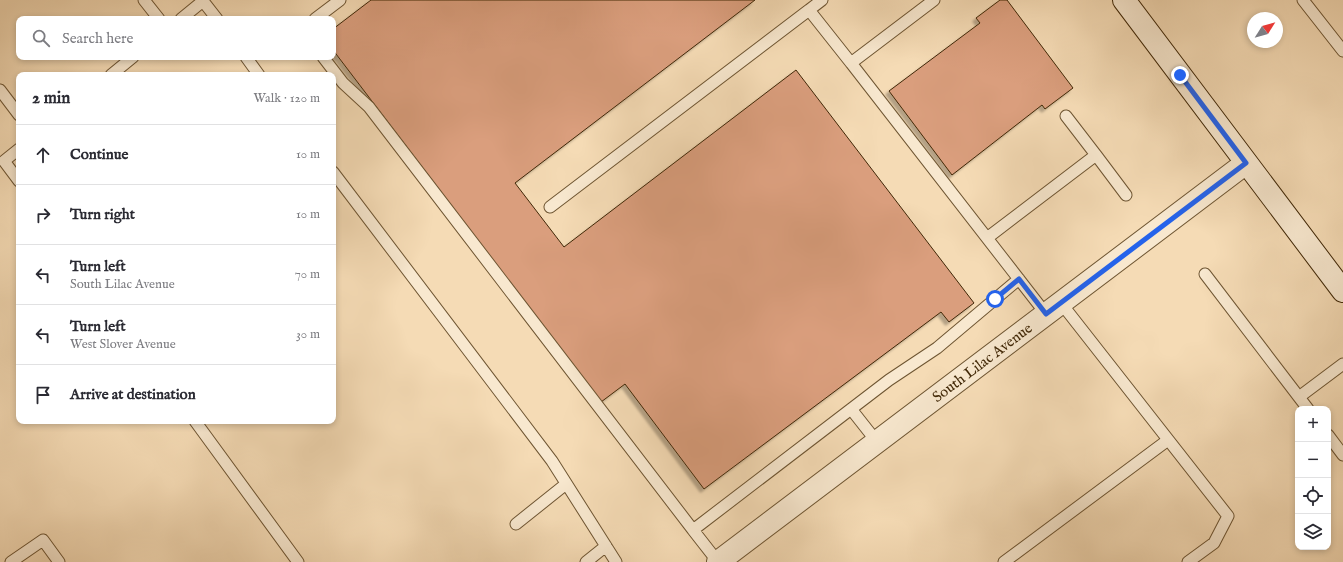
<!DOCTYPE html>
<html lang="en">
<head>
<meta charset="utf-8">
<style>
	:root { --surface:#fff; --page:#f2f2f3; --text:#2b2b33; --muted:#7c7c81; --line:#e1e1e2 }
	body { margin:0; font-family:"IM FELL English",serif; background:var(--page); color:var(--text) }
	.controls { position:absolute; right:12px; bottom:12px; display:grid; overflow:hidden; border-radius:8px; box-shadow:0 2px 6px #0003 }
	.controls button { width:36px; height:36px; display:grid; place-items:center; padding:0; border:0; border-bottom:1px solid var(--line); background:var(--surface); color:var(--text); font:20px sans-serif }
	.compass { position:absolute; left:1247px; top:12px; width:36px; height:36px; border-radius:50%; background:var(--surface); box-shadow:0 2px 6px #0003; rotate:53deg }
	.stop { position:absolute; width:12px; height:12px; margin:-9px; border:3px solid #2563eb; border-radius:50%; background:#fff }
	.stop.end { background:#2563eb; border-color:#fff; box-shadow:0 1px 4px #0008 }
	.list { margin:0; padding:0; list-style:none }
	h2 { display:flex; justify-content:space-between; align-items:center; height:52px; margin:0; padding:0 16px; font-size:17px }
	h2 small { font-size:13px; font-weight:400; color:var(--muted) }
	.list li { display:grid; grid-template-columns:26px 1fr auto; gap:12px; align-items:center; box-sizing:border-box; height:60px; padding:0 16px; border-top:1px solid var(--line) }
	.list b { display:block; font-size:15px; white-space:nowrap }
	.list p { margin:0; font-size:13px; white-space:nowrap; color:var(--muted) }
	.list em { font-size:13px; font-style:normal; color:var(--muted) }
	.icon { flex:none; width:22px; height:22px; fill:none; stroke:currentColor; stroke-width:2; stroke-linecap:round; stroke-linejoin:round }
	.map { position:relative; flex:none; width:1343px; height:562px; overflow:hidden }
	.search { position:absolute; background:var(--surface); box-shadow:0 2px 6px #0003; left:16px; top:16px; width:320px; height:44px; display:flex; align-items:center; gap:10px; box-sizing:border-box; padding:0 14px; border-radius:8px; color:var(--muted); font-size:15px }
	.panel { position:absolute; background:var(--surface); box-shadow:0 2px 6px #0003; left:16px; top:72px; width:320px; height:352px; border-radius:8px }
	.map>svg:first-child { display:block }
	.building { fill:#da9e7d; stroke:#412807; filter:url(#shadow) }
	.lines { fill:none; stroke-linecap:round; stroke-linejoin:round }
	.lane-casing { stroke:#6e5532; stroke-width:13 }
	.street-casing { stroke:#6e5532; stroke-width:24 }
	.secondary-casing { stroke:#412807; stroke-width:24 }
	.lane { stroke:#f8e8cf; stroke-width:11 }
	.street { stroke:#f8e8cf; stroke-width:22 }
	.secondary { stroke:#f8e8cf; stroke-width:22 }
	.route { stroke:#2563eb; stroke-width:5 }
	.labels { text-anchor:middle; stroke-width:3; stroke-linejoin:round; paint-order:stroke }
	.street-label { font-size:15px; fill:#412807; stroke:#f8e8cf }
</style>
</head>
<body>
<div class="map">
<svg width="1343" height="562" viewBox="0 0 1343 562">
	<defs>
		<filter id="shadow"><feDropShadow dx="-3.5" dy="3.5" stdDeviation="1" flood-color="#0004"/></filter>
	</defs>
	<rect width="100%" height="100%" fill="#f5dbb5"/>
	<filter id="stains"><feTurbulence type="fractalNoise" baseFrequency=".005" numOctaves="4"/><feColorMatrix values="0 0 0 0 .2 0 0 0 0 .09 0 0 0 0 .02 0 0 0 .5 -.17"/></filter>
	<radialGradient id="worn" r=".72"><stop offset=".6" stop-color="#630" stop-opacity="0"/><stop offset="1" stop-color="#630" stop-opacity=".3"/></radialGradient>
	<path class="building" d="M 371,0 L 755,0 L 515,183 L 564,247 L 796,70 L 974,303 L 949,322 L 941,312 L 704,489 L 625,384 L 601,402 L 333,50 L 333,29 Z
		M 1000,0 L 1007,0 L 1073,88 L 1045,109 L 1042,105 L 952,175 L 889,91 L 980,23 L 976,18 Z"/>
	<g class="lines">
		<defs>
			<path id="lane" d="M 144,0 L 159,19
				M 822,0 L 809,10 L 851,63
				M 934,0 L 851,63 L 1046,314
				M 1303,0 L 1343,51
				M 181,19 L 203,1 L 217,19
				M 315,19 L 340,0
				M 246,57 L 259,75
				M 323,57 L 343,83 L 369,107 L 693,530 L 889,380 L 937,348 L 1019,279
				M 111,75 L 133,57
				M 0,90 L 19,115
				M 19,149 L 4,161 L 19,181
				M 1096,155 L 1126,195
				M 333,172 L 552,461 L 616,562
				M 550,207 L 809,10
				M 987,238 L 1096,155 L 1066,116
				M 1205,274 L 1308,409
				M 1061,303 L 1228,516 L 1214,543 L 1188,562
				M 1299,397 L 1343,364
				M 851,409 L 877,442
				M 195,421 L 298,562
				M 1328,435 L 1343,455
				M 516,524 L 566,484
				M 693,530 L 718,562
				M 11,562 L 43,540 L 59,562
				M 586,562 L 606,546
				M 1004,562 L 1168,440"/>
			<g id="street">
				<path id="s1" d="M 718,562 L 1246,163"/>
			</g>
			<path id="secondary" d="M 1124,0 L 1343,291"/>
		</defs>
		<use href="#lane" class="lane-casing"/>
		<use href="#street" class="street-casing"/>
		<use href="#secondary" class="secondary-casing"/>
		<use href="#lane" class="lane"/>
		<use href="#street" class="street"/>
		<use href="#secondary" class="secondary"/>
	</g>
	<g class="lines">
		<path class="route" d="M 995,299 L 1019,279 L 1046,314 L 1246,163 L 1180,75"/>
	</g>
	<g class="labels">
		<g class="street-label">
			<text dy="5" stroke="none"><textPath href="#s1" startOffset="331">South Lilac Avenue</textPath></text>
		</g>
	</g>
	<rect width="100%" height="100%" filter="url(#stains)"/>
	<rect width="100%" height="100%" fill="url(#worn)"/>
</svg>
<div class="controls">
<button>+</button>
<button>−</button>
<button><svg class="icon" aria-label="locate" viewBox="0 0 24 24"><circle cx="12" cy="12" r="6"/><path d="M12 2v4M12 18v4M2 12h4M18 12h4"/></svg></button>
<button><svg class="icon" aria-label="layers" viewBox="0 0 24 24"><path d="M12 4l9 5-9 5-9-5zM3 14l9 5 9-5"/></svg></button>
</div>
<svg class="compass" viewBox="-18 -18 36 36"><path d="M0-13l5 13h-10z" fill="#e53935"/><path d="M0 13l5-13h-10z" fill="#7c7c81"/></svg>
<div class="stop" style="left:995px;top:299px"></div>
<div class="stop end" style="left:1180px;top:75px"></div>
<div class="search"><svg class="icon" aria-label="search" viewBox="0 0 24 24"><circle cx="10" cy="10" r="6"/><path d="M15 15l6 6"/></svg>Search here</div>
<section class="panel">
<h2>2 min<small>Walk · 120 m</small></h2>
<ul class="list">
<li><svg class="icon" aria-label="ahead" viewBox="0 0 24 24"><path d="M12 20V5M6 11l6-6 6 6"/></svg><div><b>Continue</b></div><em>10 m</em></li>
<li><svg class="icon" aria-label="right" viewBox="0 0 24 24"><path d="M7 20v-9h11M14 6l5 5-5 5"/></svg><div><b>Turn right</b></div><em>10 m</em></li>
<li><svg class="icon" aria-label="left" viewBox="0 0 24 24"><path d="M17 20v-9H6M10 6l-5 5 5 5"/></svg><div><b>Turn left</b><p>South Lilac Avenue</p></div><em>70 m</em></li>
<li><svg class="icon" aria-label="left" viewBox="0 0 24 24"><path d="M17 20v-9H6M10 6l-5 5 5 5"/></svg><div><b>Turn left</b><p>West Slover Avenue</p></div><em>30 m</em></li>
<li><svg class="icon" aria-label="arrive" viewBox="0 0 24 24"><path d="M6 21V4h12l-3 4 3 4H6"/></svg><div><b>Arrive at destination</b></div></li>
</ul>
</section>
</div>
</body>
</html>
